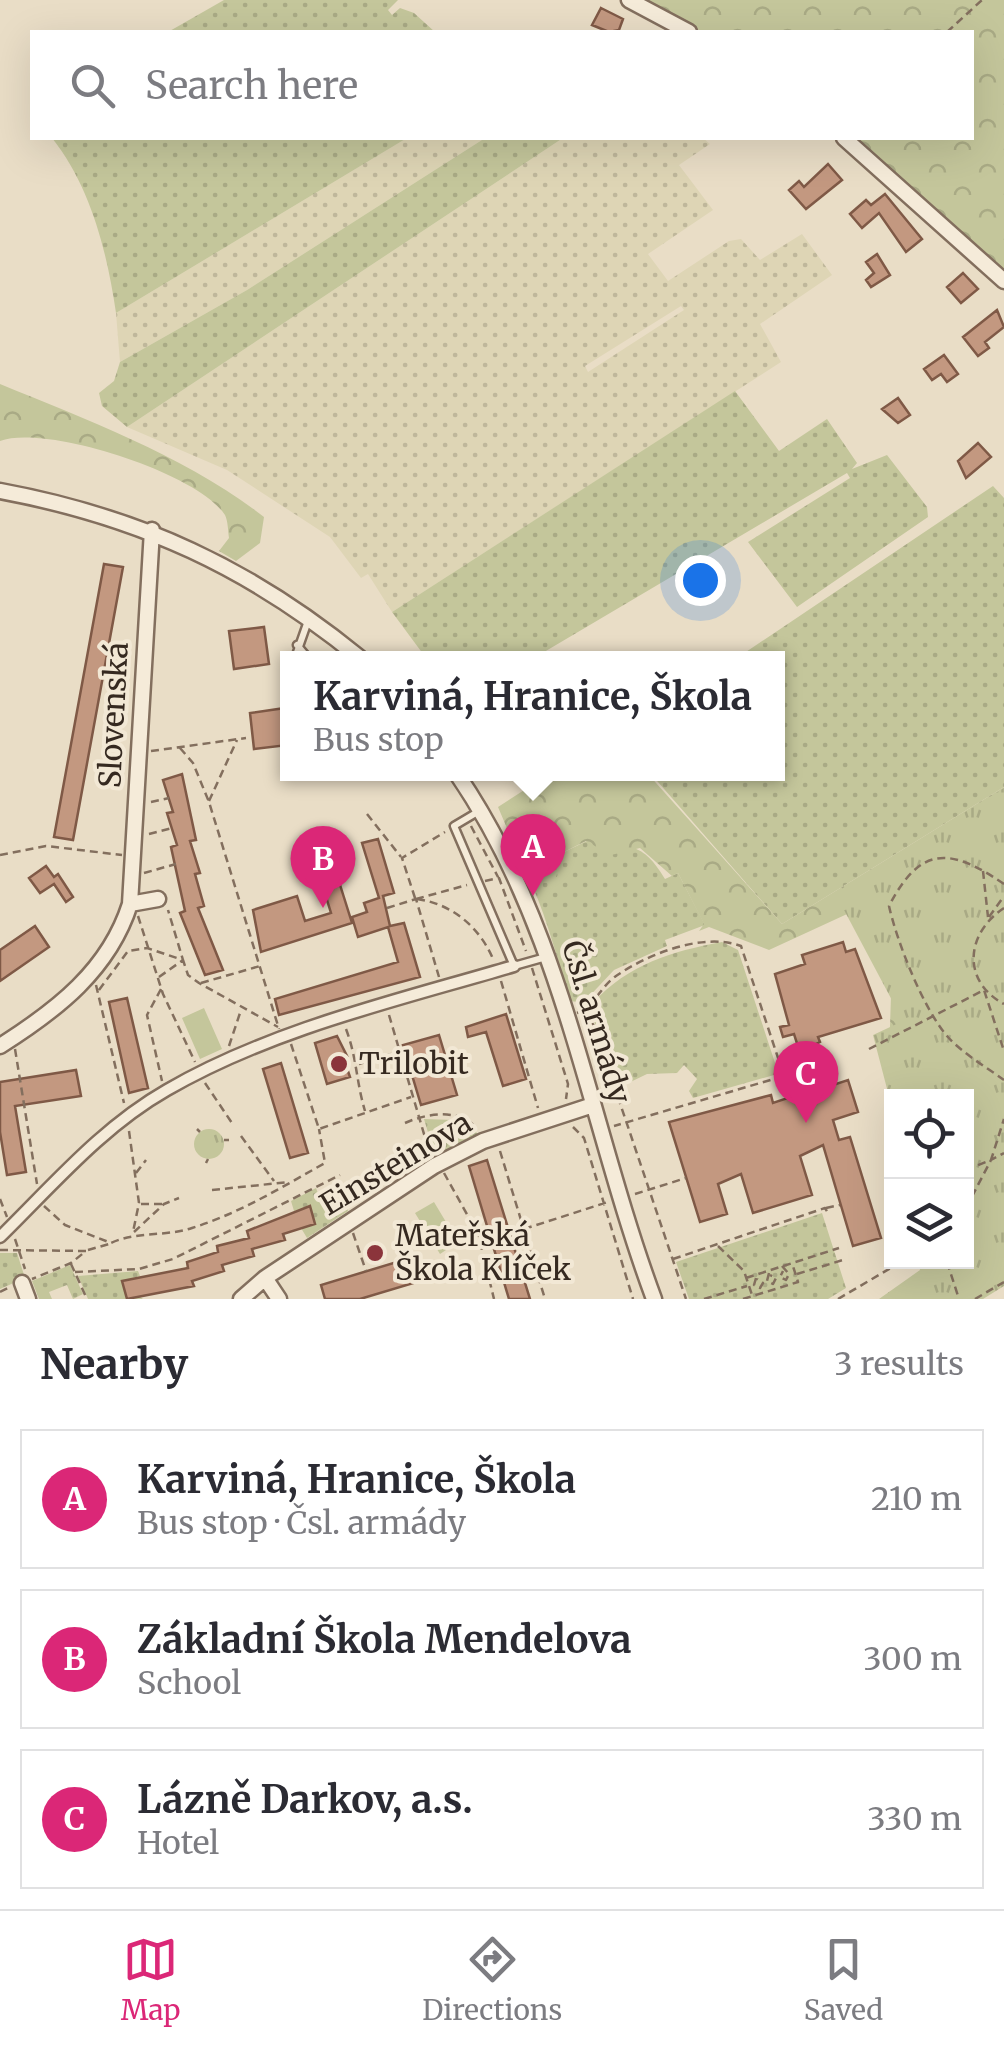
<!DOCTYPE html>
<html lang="en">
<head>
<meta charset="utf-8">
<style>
	:root { --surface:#fff; --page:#f2f2f3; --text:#2b2b33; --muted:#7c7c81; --line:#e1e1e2; --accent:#db2777 }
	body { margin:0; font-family:Merriweather,serif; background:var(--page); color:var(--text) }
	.controls { position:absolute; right:30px; bottom:30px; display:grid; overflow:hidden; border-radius:0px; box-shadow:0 10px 40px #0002 }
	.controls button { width:90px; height:90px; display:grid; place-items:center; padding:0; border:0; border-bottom:2px solid var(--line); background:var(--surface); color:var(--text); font:50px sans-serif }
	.you { position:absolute; left:700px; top:580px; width:35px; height:35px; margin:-25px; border:8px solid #fff; border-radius:50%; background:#1a73e8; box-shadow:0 0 0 15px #1a73e833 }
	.badge { display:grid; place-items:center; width:65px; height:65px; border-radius:50%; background:var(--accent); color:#fff; font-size:32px; font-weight:700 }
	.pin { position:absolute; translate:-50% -82px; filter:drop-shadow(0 2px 5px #0008) }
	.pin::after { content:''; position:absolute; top:52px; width:35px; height:30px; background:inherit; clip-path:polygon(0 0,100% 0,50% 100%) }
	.popup { position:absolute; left:280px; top:651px; width:505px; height:130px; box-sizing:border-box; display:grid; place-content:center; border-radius:0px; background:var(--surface); filter:drop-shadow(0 2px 8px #0005); font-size:32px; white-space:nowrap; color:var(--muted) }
	.popup b { font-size:38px; color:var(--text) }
	.popup::after { content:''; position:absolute; left:50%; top:100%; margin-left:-20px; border:20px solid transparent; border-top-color:var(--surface) }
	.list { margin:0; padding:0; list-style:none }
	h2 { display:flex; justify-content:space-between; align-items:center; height:130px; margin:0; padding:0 40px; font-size:42px }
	h2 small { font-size:32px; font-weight:400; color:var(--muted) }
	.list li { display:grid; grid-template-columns:65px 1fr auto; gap:30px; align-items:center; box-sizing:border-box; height:140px; margin:0 20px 20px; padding:0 20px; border:2px solid var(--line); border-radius:0px }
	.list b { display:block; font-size:38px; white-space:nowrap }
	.list p { margin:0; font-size:32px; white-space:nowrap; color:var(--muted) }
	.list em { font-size:32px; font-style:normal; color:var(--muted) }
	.icon { flex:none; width:55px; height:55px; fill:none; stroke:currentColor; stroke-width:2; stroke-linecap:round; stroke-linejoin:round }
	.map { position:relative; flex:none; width:1004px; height:1299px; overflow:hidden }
	.search { position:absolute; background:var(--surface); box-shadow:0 10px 40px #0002; left:30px; right:30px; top:30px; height:110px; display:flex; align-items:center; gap:25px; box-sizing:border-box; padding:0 35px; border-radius:0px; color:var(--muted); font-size:38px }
	.sheet { height:610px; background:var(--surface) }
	nav { display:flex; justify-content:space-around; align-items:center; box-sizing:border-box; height:140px; border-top:2px solid var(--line); background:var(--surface); font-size:28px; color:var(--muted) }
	nav a { display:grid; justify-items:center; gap:5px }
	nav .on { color:var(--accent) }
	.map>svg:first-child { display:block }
	.farmland { fill:url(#farmland-dots); fill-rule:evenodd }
	.grass { fill:url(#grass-dots) }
	.forest { fill:url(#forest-crowns) }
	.park { fill:url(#park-tufts) }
	.garden { fill:#c4c69b }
	.building { fill:#c39880; stroke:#7f5946; stroke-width:2.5 }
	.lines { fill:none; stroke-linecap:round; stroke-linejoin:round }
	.service-casing { stroke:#836f5e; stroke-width:11 }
	.pedestrian-casing { stroke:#836f5e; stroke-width:15 }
	.minor-casing { stroke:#836f5e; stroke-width:19 }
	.path { stroke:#836f5e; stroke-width:2.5; stroke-dasharray:8 5; stroke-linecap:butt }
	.service { stroke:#f5ebd9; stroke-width:6 }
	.pedestrian { stroke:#f5ebd9; stroke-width:10 }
	.minor { stroke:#f5ebd9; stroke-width:14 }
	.poi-dot { fill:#8b343b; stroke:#f2e8d5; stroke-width:4 }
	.labels { text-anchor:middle; stroke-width:8; stroke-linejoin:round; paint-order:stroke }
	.street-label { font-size:30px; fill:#352920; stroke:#f2e8d5 }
	.poi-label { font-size:30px; fill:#352920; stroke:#f2e8d5; text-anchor:start }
</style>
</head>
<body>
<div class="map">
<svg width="1004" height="1299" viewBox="0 0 1004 1299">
	<defs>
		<pattern id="farmland-dots" width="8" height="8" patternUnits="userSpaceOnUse" patternTransform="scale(2.5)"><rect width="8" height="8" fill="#ded5b5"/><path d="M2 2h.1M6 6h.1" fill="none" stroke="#bfb79b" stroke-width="1.8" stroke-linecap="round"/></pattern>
		<pattern id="grass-dots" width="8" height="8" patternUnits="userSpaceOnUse" patternTransform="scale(2.5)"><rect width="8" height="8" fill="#c4c69b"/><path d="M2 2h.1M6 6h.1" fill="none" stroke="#a9aa85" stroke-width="1.8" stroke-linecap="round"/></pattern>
		<pattern id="forest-crowns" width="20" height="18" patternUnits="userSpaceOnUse" patternTransform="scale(2.5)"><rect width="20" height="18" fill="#c4c69b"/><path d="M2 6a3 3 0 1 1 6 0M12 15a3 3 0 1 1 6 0" fill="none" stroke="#a9aa85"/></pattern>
		<pattern id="park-tufts" width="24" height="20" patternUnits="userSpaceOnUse" patternTransform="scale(2.5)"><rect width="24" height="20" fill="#c4c69b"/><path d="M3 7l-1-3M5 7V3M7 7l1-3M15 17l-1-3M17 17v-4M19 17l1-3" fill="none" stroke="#a9aa85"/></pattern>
	</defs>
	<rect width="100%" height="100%" fill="#e9ddc6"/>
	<path class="farmland" d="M 407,138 L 485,138 L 247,290 L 120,362 L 116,313 Z
		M 563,138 L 703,138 L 710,144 L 679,165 L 713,210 L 648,254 L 668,281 L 729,241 L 741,239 L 760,260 L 802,234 L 832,275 L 760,324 L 781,362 L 392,612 L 368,574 L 361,578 L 330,537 L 227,470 L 127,427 ZM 681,306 L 684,310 L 588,372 L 585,366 Z"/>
	<path class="grass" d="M 224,0 L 398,0 L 388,10 L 392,15 L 400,8 L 414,13 L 435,32 L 168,32 Z
		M 52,138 L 407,138 L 116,313 C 107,252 91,187 52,138 Z
		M 485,138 L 563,138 L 127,427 L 102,406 L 99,393 L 114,381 L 120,362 L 247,290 Z
		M 735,391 L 779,451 L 827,419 L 857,463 L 852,469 L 887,455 L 927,507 L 928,517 L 797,607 L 748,542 L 850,478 L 847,473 L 534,658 L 426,658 L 392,612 Z
		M 993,486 L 1004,498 L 1004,787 L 782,924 L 651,774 L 778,774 L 778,658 L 737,658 Z
		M 587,841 C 628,846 643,841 665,879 L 678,873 L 705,925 L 665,940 L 667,946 L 614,970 L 583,1003 L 571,1001 C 557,960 549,924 532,885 L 543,881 L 564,852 Z
		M 722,942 L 738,950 L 777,1069 L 774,1075 L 693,1098 L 689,1091 L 697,1079 L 684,1065 L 677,1073 L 647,1074 L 618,1088 L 592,1016 L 598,1010 L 593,1003 C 628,964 673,951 722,942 Z
		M 424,1119 L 454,1120 L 479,1134 L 435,1156 Z
		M 316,1188 L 322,1204 L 347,1205 L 348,1211 L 307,1238 L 301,1228 L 315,1224 L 310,1207 L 294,1211 L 291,1201 Z
		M 822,1213 L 846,1288 L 828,1299 L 689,1299 L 676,1262 Z
		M 0,1253 L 17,1253 L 25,1278 L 0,1289 Z
		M 70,1265 L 83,1294 L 73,1299 L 67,1285 L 49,1292 L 52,1299 L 39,1299 L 32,1281 Z
		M 138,1271 L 140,1276 L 122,1282 L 143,1299 L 88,1299 L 78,1276 Z"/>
	<path class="forest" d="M 642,0 L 1004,0 L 1004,276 L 851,138 L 972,138 L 972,32 L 703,32 Z
		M 0,384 C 90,421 187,457 264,517 L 260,543 L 236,561 L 219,551 L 229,538 C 228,531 228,521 225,515 C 198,473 46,424 0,441 Z
		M 549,774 L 648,774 L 782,924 L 1004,787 L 1004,988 L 889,1056 L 892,966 L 858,909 L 769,950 L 709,927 L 699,931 L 704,924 L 678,873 L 672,876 L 640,848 L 611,855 L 586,841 L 564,852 L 554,883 L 530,882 L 498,807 Z"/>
	<path class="park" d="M 1004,788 L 1004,1286 L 983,1299 L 879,1299 L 920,1270 L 918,1262 L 966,1262 L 966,1096 L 892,1096 L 891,1104 L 873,1035 L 903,1021 L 835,893 Z
		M194 1144a15 15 0 1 1 30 0a15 15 0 1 1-30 0Z"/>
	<path class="garden" d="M 204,1008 L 222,1049 L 200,1059 L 182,1018 Z
		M 434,1202 L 458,1242 L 440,1254 L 415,1213 Z"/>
	<path class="building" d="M 601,8 L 623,19 L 619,30 L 609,32 L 592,25 Z
		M 828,164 L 842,180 L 806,209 L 789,190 L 799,181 L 804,187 Z
		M 885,194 L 922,239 L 906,252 L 879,213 L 862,228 L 850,214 L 866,200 L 871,205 Z
		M 877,254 L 890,275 L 871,287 L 866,280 L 874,273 L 866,262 Z
		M 963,273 L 978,289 L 961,303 L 947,287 Z
		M 997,310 L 1004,327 L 985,342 L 989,348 L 978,356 L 963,337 Z
		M 944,355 L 958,374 L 947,382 L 941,374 L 932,380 L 924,369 Z
		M 898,398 L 910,415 L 898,423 L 882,409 Z
		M 978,443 L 991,457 L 966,478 L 958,461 Z
		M 104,564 L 123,567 L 73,840 L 54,837 Z
		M 264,627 L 269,664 L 234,669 L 229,631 Z
		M 285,708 L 288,745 L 254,749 L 250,713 Z
		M 182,774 L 196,840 L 190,841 L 200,873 L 195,874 L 204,906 L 198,908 L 223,970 L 205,975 L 180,913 L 185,911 L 171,847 L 177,845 L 167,813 L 173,812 L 163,780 Z
		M 378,839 L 394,893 L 383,896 L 390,926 L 404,923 L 420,977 L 279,1015 L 275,999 L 398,962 L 388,927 L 358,937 L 352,917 L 367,912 L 364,903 L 379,898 L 362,843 Z
		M 330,853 L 352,923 L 261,952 L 253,910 L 297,896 L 305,921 L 331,913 L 314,858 Z
		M 46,866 L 54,877 L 58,874 L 73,897 L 66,902 L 54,884 L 40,893 L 29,878 Z
		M 35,926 L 49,947 L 0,981 L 0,950 Z
		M 843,942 L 846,952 L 855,949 L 881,1018 L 818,1037 L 820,1042 L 810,1047 L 824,1088 L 848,1080 L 858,1112 L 833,1120 L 839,1140 L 850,1137 L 881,1238 L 853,1246 L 823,1145 L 800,1156 L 812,1195 L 753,1213 L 741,1174 L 718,1184 L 727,1214 L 700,1222 L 669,1122 L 771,1095 L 773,1103 L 812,1090 L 794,1034 L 783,1037 L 780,1027 L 789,1025 L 775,974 L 805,964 L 802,955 Z
		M 127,998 L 148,1088 L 129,1093 L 109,1002 Z
		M 506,1014 L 526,1079 L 503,1086 L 486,1032 L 468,1037 L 466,1027 Z
		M 439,1035 L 457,1095 L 421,1105 L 403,1045 Z
		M 337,1036 L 347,1056 L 343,1057 L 350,1077 L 327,1084 L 315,1043 Z
		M 281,1063 L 308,1153 L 290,1158 L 263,1069 Z
		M 76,1070 L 81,1096 L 15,1106 L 26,1172 L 7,1175 L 0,1132 L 0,1082 Z
		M 487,1160 L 530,1299 L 509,1299 L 469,1166 Z
		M 310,1206 L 315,1224 L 283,1234 L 285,1240 L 252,1249 L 254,1256 L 222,1265 L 224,1271 L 192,1281 L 194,1286 L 127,1299 L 122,1281 L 188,1268 L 187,1262 L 218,1252 L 217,1246 L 249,1238 L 247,1231 Z
		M 410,1258 L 417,1282 L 360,1299 L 325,1299 L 321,1285 Z"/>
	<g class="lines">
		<defs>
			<path id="service" d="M 297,645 L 308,658
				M 295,658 L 309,618
				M 364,774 L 373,774
				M 481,810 L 454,826 L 514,966 L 546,957"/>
			<path id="pedestrian" d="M 0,1237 C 53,1185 102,1127 167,1090 C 272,1029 399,1000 514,966"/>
			<path id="minor" d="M 629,0 L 689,32
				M 844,138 L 1004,281
				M 0,491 C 140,517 250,568 360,658
				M 457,774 C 564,930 589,1124 654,1299
				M 130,904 L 158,899
				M 0,1046 C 57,1010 109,970 130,904 L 152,530
				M 265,1278 L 279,1299
				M 22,1283 L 28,1299
				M 241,1299 L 265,1278 L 434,1166 L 483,1141 L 593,1105"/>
		</defs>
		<use href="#service" class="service-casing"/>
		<use href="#pedestrian" class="pedestrian-casing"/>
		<use href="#minor" class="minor-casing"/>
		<path class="path" d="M 947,32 L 982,0
			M 180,748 L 193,763 L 209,802 L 279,1029
			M 151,751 L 246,738
			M 209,801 L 237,740
			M 151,802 L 169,798
			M 367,814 L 401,857
			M 471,826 L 498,877
			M 149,834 L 172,828
			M 0,855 L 46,846 L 122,855
			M 983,871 L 988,917
			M 144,873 L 176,864
			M 485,881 L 499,878 L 526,951
			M 1004,884 C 951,848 921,844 889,906 C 897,942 923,1008 947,1036 C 962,1053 986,1067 1004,1080
			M 415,898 L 402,858 L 445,832
			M 416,899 L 467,885
			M 417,899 C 453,904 480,928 493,959
			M 387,908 L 416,899 L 439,977
			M 1004,908 C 966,933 961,981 1004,1004
			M 138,916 L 163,994 L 195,1062
			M 989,917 L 1004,896
			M 532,968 L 568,1084 L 566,1099
			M 159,977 L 183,960 L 168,910
			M 501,981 L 538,1108
			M 201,983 L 260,966
			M 96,985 L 124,1103
			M 161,989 L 147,1015 L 162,1081
			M 99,990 L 128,951 L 147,948 L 183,960 L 188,975 L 199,983 L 278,1027
			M 585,1012 L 594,1026 L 686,1299
			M 577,1013 C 594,1007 601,986 616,976 C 648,954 703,932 741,946 L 784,1076 L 614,1126
			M 389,1015 L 429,1151
			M 346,1029 C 357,1058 356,1081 365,1111
			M 291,1044 L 319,1129 L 411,1097
			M 229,1046 L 241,1010
			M 15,1049 L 37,1184
			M 869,1049 L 984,990 L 1004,1051
			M 359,1064 L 398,1052
			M 816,1066 L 819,1065
			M 785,1076 L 806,1069
			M 205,1083 L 232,1123
			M 405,1123 C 427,1113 461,1108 477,1129
			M 573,1127 L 584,1138 L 633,1299
			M 197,1129 L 200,1132
			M 129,1131 L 139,1203 L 133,1232
			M 241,1136 L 274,1181
			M 224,1140 L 229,1140
			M 500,1151 L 545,1299
			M 206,1163 L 208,1159
			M 966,1170 L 991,1160 L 1004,1119
			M 136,1173 L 146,1160
			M 444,1173 L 478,1234 L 494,1299
			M 212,1190 L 289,1182
			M 635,1194 L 686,1178
			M 0,1199 L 7,1217
			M 141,1204 L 163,1204
			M 44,1206 L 65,1225 L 111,1243 C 137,1231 164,1237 192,1228 C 240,1213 282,1187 325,1163 L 319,1129
			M 826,1208 L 840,1205
			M 966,1208 L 991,1160 L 1004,1153
			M 524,1229 L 608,1202
			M 134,1232 L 164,1204 L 179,1198
			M 353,1233 L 366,1271
			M 15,1239 L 25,1269
			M 718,1246 L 744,1271 L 752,1295
			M 0,1250 L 86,1251 L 71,1263 L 32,1279
			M 88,1250 L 109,1244
			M 673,1259 L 825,1208 L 828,1213
			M 947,1262 L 959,1299
			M 71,1264 L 87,1299
			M 782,1266 L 789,1274 L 786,1280 L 780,1277 L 783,1271
			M 75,1272 L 139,1269 L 173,1259 L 340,1175
			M 769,1273 L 767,1281 L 773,1284 L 776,1278 L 770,1275
			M 797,1274 L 843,1260
			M 746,1278 L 839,1248
			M 756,1278 L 754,1285 L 760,1288 L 763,1283 L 757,1279
			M 0,1292 L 10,1287
			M 704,1299 L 747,1286
			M 743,1299 L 798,1282 L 792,1263
			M 838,1299 L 901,1262
			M 975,1299 L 1004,1282"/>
		<use href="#service" class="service"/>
		<use href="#pedestrian" class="pedestrian"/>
		<use href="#minor" class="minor"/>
	</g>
	<g class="poi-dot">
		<circle cx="339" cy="1064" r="10"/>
		<circle cx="375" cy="1253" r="10"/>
	</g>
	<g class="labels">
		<g class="street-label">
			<text transform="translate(114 715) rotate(-87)" y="10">Slovenská</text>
			<text transform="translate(596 1022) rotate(73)" y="10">Čsl. armády</text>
			<text transform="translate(396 1164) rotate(-31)" y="10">Einsteinova</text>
		</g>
		<g class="poi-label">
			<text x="359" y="1074">Trilobit</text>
			<text x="395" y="1246">Mateřská<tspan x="395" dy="34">Škola Klíček</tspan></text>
		</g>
	</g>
</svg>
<div class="controls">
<button><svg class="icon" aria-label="locate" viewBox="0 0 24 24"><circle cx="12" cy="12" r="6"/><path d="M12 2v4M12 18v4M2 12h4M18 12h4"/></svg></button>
<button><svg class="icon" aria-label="layers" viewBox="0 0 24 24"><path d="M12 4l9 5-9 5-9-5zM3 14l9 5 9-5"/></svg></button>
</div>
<div class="you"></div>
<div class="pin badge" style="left:533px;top:896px">A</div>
<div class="popup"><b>Karviná, Hranice, Škola</b>Bus stop</div>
<div class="pin badge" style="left:323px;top:908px">B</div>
<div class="pin badge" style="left:806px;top:1123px">C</div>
<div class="search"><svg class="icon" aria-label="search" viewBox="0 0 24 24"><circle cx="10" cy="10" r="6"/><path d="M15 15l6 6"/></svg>Search here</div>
</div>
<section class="sheet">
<h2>Nearby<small>3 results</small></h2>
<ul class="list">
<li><span class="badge">A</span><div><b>Karviná, Hranice, Škola</b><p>Bus stop · Čsl. armády</p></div><em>210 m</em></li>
<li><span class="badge">B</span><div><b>Základní Škola Mendelova</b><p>School</p></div><em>300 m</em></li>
<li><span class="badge">C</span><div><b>Lázně Darkov, a.s.</b><p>Hotel</p></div><em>330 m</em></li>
</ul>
</section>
<nav>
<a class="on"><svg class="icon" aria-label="map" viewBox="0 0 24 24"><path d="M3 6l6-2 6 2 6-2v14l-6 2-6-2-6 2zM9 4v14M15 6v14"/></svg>Map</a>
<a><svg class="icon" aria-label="directions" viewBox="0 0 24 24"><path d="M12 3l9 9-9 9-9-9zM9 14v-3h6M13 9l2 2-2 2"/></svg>Directions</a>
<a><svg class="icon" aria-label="saved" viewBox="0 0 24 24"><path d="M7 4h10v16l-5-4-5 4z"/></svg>Saved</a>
</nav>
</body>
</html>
